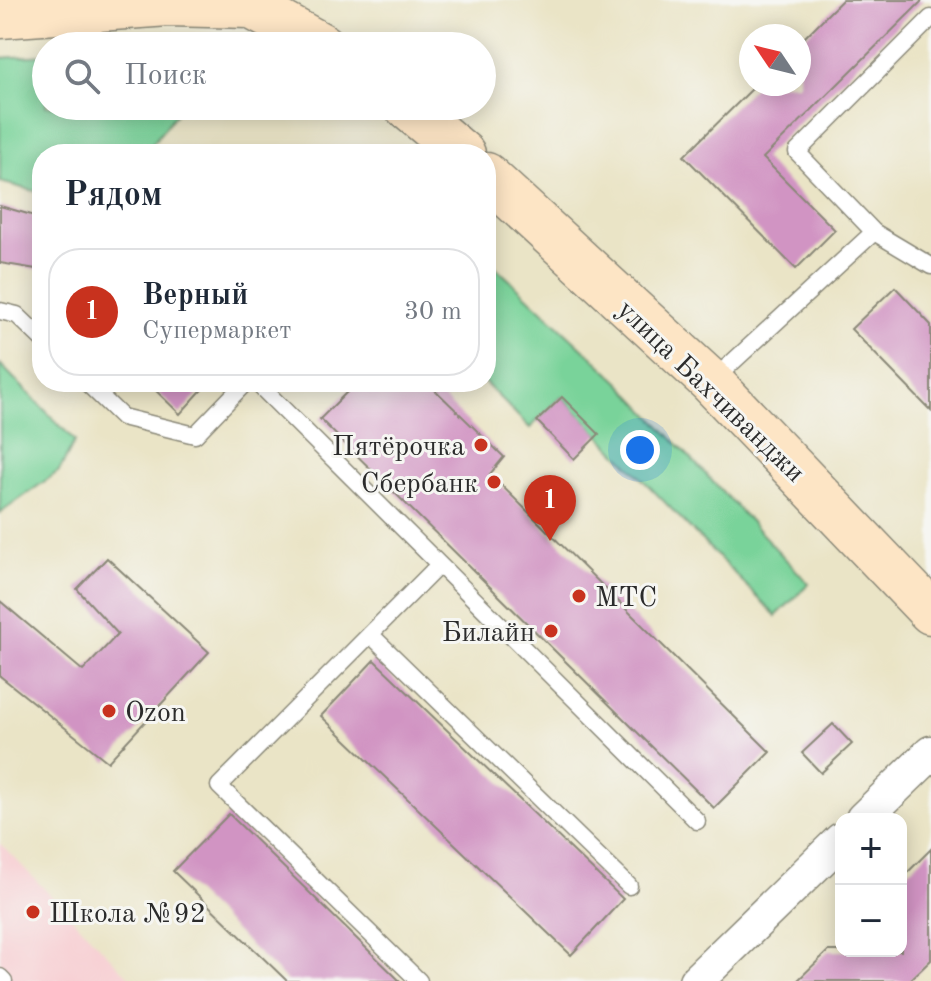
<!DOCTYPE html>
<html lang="ru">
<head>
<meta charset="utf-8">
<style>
	:root { --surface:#fff; --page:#f2f2f3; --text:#1f2937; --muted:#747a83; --line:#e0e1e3; --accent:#c8321e }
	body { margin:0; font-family:"Old Standard TT",serif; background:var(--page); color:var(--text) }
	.controls { position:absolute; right:24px; bottom:24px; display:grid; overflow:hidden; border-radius:16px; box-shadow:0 4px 20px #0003 }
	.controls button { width:72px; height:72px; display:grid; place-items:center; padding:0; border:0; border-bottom:2px solid var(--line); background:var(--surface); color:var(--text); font:40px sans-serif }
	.compass { position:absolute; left:739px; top:24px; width:72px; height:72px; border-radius:50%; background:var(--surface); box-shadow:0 4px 20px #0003; rotate:305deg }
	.you { position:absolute; left:640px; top:450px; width:28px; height:28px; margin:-20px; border:6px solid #fff; border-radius:50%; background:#1a73e8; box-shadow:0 0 0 12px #1a73e833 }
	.badge { display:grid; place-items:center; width:52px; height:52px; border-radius:50%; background:var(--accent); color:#fff; font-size:26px; font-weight:700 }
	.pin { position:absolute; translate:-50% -66px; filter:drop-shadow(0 2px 4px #0008) }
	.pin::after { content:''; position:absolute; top:42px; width:28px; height:24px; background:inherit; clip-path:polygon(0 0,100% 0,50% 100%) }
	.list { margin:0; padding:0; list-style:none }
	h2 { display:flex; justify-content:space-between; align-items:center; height:104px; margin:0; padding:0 32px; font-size:34px }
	h2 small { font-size:26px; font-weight:400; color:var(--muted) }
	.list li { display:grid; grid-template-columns:52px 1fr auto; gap:24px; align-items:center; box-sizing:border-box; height:128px; margin:0 16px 16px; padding:0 16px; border:2px solid var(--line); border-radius:32px }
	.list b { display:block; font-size:30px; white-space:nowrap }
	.list p { margin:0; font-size:26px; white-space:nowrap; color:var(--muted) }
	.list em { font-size:26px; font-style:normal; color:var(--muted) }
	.icon { flex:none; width:44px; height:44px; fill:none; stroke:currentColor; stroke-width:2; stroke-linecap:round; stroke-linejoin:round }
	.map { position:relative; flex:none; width:931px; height:981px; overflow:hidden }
	.search { position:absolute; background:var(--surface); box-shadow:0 4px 20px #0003; left:32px; top:32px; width:464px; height:88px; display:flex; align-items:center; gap:20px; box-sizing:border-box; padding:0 28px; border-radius:44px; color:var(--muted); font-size:30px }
	.panel { position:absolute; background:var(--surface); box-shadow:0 4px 20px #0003; left:32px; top:144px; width:464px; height:248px; border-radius:32px }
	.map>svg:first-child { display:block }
	.built { fill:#f7cfd3 }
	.green { fill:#79d39a; stroke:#527f62; stroke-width:2 }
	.building { fill:#d194c3 }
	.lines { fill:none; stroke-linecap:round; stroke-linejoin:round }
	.lane-casing { stroke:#8a8878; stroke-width:19 }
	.street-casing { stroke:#8a8878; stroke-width:37 }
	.secondary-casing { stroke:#8a8878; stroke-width:47 }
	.lane { stroke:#fff; stroke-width:16 }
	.street { stroke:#fff; stroke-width:34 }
	.secondary { stroke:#fde5c5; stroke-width:44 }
	.poi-dot { fill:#c8321e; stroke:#f6f6f2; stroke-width:3 }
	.labels { text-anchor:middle; stroke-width:6; stroke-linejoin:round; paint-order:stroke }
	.street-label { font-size:28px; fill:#2b2b2b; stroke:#f6f6f2 }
	.poi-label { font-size:28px; fill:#2b2b2b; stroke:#f6f6f2; text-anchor:end }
</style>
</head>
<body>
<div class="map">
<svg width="931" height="981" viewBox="0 0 931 981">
	<rect width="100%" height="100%" fill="#f6f6f2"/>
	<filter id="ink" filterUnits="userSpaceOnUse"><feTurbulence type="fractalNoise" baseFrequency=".0125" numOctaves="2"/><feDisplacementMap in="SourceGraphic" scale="16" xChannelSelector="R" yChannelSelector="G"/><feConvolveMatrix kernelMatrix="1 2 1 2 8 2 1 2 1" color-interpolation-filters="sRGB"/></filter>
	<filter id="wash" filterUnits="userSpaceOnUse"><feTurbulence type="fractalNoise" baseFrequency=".006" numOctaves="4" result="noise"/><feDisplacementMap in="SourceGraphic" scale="32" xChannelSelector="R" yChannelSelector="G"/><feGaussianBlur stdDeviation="1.8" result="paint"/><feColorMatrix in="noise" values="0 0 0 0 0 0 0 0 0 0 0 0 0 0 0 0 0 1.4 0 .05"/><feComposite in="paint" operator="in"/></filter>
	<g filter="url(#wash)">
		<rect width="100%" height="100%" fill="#eae4c6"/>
		<path class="built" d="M 0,843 L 133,981 L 0,981 Z"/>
		<path class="green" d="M 46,55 L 46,106 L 182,106 L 144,154 L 42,154 L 42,193 L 0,182 L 0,58 Z
			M 486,258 L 620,383 L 809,584 L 776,616 L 562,397 L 530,428 L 484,382 Z
			M 0,364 L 75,441 L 59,471 L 0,513 Z"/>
		<g id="blocks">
			<path class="building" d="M 842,0 L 923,0 L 763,158 L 835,230 L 796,269 L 684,156 L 757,84 L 799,84 L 799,43 Z
				M 0,206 L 42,218 L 42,270 L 0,263 Z
				M 895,287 L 931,325 L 931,411 L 851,329 Z
				M 147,382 L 209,382 L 180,414 Z
				M 357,382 L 427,382 L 504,457 L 490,474 L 770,752 L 714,808 L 320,419 Z
				M 562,397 L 599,434 L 574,459 L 537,421 Z
				M 107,558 L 209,652 L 108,762 L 0,676 L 0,601 L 83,671 L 118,634 L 77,589 Z
				M 374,660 L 623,899 L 571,955 L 321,716 Z
				M 833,724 L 852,744 L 821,773 L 802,753 Z
				M 229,814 L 400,981 L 287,981 L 173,871 Z
				M 931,849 L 931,960 L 909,981 L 797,981 L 828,951 L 901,951 L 901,879 Z"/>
		</g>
	</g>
	<g filter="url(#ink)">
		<use href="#blocks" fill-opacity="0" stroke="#8a8878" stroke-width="2"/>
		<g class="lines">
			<defs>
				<path id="lane" d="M 874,232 L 797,152 L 931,18
					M 0,311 L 17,315 L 42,339
					M 712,381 L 874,232 L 931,266
					M 86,382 L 122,417 L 195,435 L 246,382
					M 256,382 L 697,821
					M 370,634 L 629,886
					M 0,977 L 4,981
					M 419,981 L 219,786 L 439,565"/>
				<path id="street" d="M 863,819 L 931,753
					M 696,981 L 841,840"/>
				<path id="secondary" d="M 0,16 L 168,4 L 250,6 L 323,46
					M 406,106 L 463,154
					M 486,175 L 711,382 L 931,612"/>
			</defs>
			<use href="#lane" class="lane-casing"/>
			<use href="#street" class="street-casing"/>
			<use href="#secondary" class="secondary-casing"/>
			<use href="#lane" class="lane"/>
			<use href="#street" class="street"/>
			<use href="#secondary" class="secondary"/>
		</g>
	</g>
	<g class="poi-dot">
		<circle cx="481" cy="445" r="8"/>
		<circle cx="494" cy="482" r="8"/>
		<circle cx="579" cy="596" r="8"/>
		<circle cx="551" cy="631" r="8"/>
		<circle cx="109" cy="711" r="8"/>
		<circle cx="33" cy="912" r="8"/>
	</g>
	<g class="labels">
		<g class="street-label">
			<text transform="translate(712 390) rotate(44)" y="10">улица Бахчиванджи</text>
		</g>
		<g class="poi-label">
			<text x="465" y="455">Пятёрочка</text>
			<text x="478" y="492">Сбербанк</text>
			<text x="595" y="606" text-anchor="start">МТС</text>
			<text x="535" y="641">Билайн</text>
			<text x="125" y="721" text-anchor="start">Ozon</text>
			<text x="49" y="922" text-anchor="start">Школа №92</text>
		</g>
	</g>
</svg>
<div class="controls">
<button>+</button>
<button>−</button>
</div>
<svg class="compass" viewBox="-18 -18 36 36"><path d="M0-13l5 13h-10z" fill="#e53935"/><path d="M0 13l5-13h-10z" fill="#747a83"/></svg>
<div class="you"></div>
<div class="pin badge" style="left:550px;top:541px">1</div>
<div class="search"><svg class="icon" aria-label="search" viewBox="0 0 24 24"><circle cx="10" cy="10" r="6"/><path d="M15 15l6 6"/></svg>Поиск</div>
<section class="panel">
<h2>Рядом<small></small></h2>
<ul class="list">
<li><span class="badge">1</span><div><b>Верный</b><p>Супермаркет</p></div><em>30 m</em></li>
</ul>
</section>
</div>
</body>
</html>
